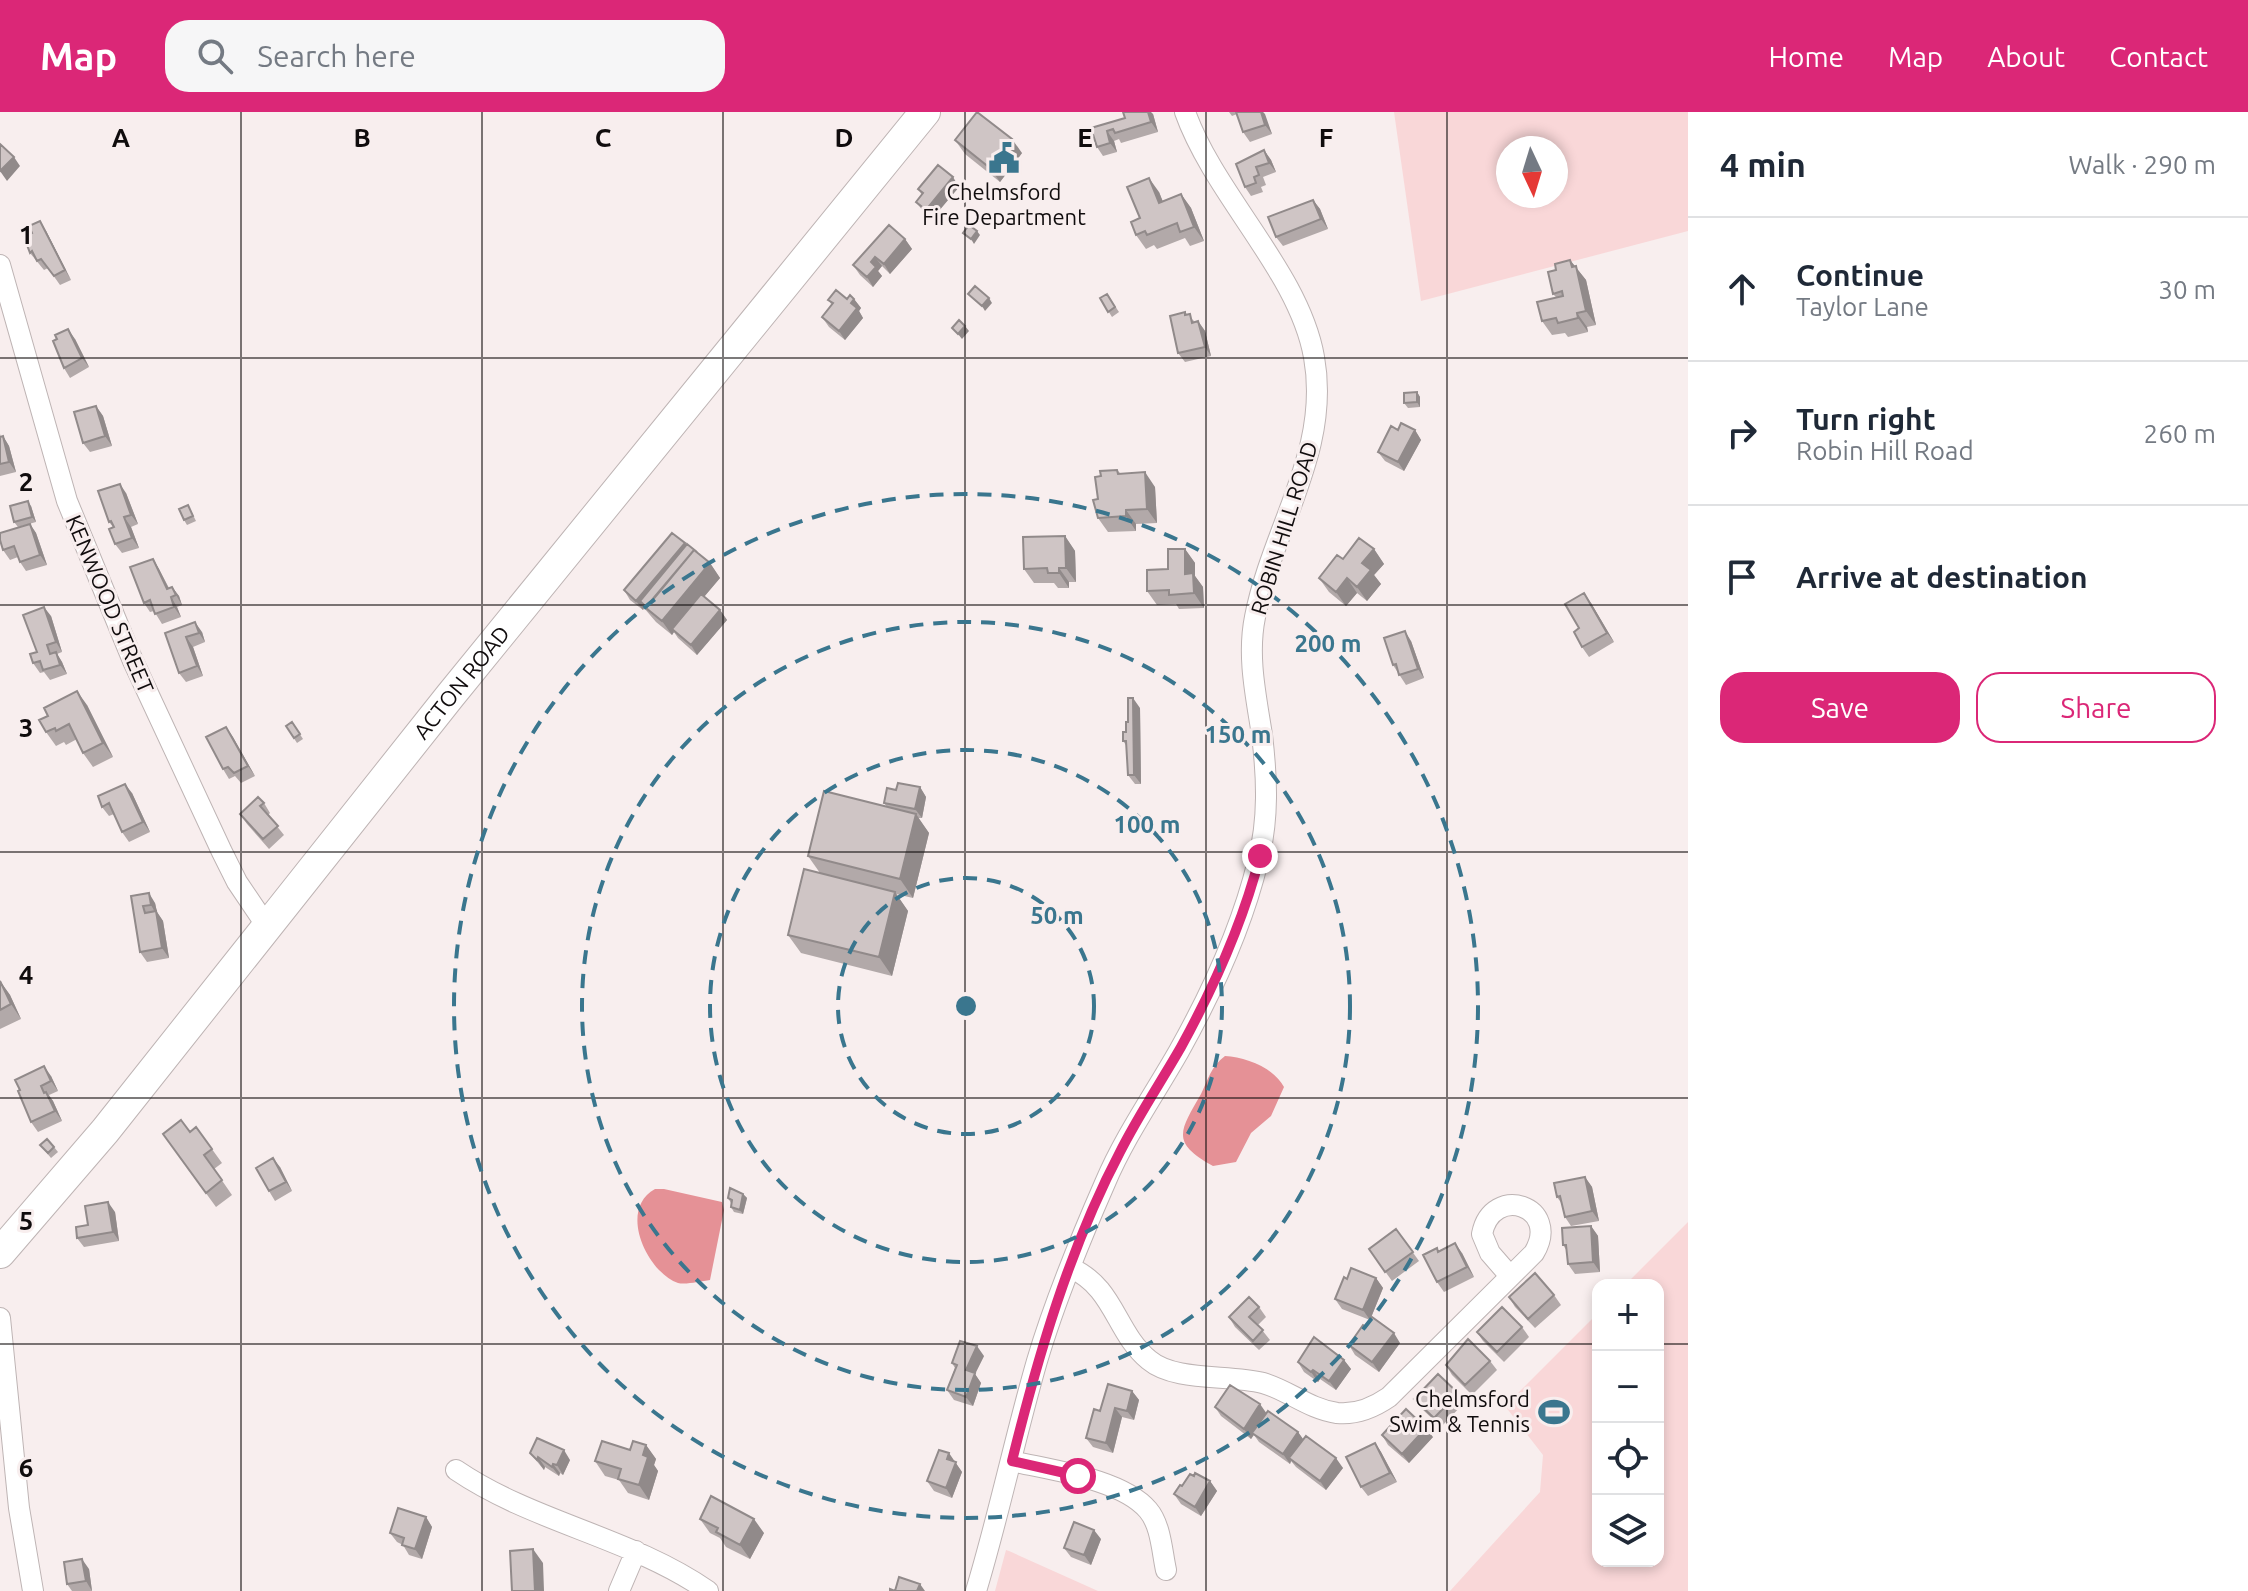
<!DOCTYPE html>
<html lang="en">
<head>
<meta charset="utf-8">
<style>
	:root { --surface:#fff; --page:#f6f6f7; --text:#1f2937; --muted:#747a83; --line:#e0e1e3; --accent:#db2777 }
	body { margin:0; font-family:Ubuntu,sans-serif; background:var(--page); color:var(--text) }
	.controls { position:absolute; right:24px; bottom:24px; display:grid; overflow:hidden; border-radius:16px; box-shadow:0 4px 12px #0003 }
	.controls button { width:72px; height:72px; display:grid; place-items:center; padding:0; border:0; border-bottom:2px solid var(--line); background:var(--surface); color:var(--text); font:40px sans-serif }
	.compass { position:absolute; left:1496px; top:24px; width:72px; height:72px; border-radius:50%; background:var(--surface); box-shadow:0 4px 12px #0003; rotate:176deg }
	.stop { position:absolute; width:24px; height:24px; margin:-18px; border:6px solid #db2777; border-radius:50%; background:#fff }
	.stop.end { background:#db2777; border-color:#fff; box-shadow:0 2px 8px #0008 }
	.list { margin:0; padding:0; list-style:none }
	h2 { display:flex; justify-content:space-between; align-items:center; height:104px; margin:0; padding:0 32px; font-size:34px }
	h2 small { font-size:26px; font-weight:400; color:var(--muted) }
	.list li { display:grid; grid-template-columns:52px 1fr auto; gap:24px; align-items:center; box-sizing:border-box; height:144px; padding:0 32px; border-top:2px solid var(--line) }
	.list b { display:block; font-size:30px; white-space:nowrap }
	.list p { margin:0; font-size:26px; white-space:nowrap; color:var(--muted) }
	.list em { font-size:26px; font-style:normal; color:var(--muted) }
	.actions { display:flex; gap:16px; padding:24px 32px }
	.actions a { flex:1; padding:18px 0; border:2px solid var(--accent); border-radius:24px; text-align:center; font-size:28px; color:var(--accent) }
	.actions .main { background:var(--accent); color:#fff }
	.icon { flex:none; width:44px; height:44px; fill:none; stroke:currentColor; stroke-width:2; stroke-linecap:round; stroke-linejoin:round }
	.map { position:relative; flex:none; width:1688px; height:1479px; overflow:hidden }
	header { display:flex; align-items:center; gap:48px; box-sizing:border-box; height:112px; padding:0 40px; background:var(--accent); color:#fff }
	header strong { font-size:38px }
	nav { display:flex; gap:44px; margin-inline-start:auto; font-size:28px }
	.search { width:560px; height:72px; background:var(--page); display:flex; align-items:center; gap:20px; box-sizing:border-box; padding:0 28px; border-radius:24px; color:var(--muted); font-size:30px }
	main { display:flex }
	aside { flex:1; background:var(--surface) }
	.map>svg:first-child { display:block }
	.green { fill:#f9d7d8; fill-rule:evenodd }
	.water { fill:#e59196 }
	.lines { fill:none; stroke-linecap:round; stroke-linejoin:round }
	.minor-casing { stroke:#beb4b4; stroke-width:22 }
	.secondary-casing { stroke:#beb4b4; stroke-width:32 }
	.minor { stroke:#fff; stroke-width:20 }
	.secondary { stroke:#fff; stroke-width:30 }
	.wall { fill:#b2a9a9 }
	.shaded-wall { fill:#918a8a }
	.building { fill:#cfc5c5; stroke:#918a8a; stroke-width:2 }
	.route { stroke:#db2777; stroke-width:10 }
	.grid { fill:none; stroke:#100c0d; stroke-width:2; stroke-opacity:0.55 }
	.ring { fill:none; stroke:#3a768e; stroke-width:4; stroke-dasharray:14 10 }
	.labels { text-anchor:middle; stroke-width:6; stroke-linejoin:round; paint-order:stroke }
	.poi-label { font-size:22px; fill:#100c0d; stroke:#f8eeee }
	.street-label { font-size:22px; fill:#100c0d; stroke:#f8eeee }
	.grid-label { font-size:26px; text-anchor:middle; font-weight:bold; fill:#100c0d; stroke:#f8eeee; stroke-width:6; stroke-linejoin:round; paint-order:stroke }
	.centre { fill:#3a768e; stroke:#f8eeee; stroke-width:4 }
	.ring-label { font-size:24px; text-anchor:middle; font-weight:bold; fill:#3a768e; stroke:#f8eeee; stroke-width:6; stroke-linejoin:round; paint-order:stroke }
</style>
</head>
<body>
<header>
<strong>Map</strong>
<div class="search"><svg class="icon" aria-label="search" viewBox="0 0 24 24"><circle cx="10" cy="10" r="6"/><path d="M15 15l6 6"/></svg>Search here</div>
<nav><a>Home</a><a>Map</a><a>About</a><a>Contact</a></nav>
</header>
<main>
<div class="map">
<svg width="1688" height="1479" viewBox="0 0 1688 1479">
	<rect width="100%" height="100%" fill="#f8eeee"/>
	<path class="green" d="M 1394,0 L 1688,0 L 1688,119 L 1421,189 ZM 1508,36 L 1556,36 L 1556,84 L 1508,84 Z
		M 1688,1110 L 1688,1479 L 1450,1479 L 1540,1380 L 1543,1343 L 1505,1294 L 1598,1201 L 1598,1449 L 1658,1449 L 1658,1173 L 1625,1173 Z
		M 1006,1438 L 1009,1439 L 1098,1479 L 995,1479 Z"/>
	<path class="water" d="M 1225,944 C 1246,945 1274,956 1284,975 L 1271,1004 L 1251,1021 L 1236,1050 L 1213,1054 C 1170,1030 1180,1019 1201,982 C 1208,968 1211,954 1225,944 Z
		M 655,1077 L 664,1077 L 722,1090 L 724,1098 L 710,1168 C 701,1169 686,1173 678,1171 C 648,1161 617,1098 655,1077 Z"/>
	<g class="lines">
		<defs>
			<path id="minor" d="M 0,153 L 67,389 L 133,549 L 222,740 L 237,770 L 266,813
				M 1071,1156 C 1115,1176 1115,1220 1149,1248 C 1175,1270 1229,1262 1263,1271 C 1288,1278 1309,1297 1337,1301 C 1356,1303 1373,1296 1389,1285 L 1534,1141 C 1562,1094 1492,1071 1482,1122 L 1490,1141 L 1510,1164
				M 0,1206 L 19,1396 L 33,1479
				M 1012,1349 C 1050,1358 1122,1367 1148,1398 C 1161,1413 1162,1440 1166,1458
				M 456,1358 C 534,1411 630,1425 708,1479
				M 619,1479 L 636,1439
				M 976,1479 C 999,1403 1015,1325 1037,1249 C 1055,1188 1080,1128 1105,1071 C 1125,1024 1154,983 1179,939 C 1212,880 1242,815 1258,749 C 1269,707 1267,665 1262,623 C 1256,584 1247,544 1255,505 C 1272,416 1331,339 1314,245 C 1299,160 1215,84 1185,0"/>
			<g id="secondary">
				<path id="s1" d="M 0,1141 L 105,1019 L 450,584 L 925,0"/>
			</g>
		</defs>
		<use href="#minor" class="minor-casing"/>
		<use href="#secondary" class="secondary-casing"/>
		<use href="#minor" class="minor"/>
		<use href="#secondary" class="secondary"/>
	</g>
	<path class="wall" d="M 1229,0 L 1263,0 L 1272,22 L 1250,30 L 1243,20 L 1237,2 L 1232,4 Z
		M 1153,2 L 1158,20 L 1121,31 L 1119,27 L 1114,29 L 1117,40 L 1103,44 L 1097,35 L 1091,16 Z
		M 955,28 L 1022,41 L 1000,70 L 965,42 Z
		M 1264,38 L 1271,48 L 1276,60 L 1263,65 L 1266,73 L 1261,75 L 1263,80 L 1251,84 L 1245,75 Z
		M 959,75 L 932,107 L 923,99 L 916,90 L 922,83 L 918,77 Z
		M 1159,80 L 1163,90 L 1181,82 L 1191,96 L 1204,129 L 1190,134 L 1185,126 L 1157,137 L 1154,133 L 1146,137 L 1136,123 L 1140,106 Z
		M 1313,88 L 1320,97 L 1328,117 L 1283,134 L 1276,125 Z
		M 46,119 L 71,168 L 60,173 L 48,156 L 44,158 L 30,141 Z
		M 905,127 L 912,137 L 890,162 L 882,154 L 878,159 L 882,164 L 873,175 L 860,163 L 853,153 Z
		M 1570,148 L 1586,168 L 1596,213 L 1587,215 L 1588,220 L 1568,225 L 1565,221 L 1552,223 L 1542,209 L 1556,185 L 1553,182 L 1556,158 Z
		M 1107,182 L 1119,200 L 1112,205 L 1100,186 Z
		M 854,187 L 861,196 L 859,199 L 863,206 L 845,228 L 829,215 L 822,205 L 832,193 L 828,188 Z
		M 1185,200 L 1195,210 L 1198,209 L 1205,219 L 1211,244 L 1185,250 L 1178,241 Z
		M 57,227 L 75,227 L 89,255 L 70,266 L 64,256 Z
		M 1417,280 L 1420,285 L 1420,295 L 1408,296 L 1404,291 Z
		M 96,294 L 103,304 L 112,334 L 90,340 L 83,331 Z
		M 1398,318 L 1415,318 L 1421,328 L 1404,359 L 1385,349 L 1378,340 Z
		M 0,322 L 1,325 L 3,324 L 9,334 L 16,360 L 0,364 Z
		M 1117,358 L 1121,362 L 1155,375 L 1157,411 L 1136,412 L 1136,419 L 1108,420 L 1098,406 L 1098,387 L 1101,364 Z
		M 126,381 L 138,412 L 131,415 L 139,436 L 122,441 L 115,432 L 113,415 L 109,410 Z
		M 188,393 L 196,409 L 187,413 L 184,408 Z
		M 31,394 L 36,410 L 18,415 L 14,410 Z
		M 30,412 L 36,421 L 47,453 L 26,459 L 20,450 L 18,445 L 10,448 L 3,438 Z
		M 1065,424 L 1075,439 L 1076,470 L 1069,470 L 1069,476 L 1058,476 L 1054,471 L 1034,471 L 1024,457 Z
		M 685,431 L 710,451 L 720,466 L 704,485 L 720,498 L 727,508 L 697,543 L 678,526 L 674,520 L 672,523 L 656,510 L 644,496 L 643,498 L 630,488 L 624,478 Z
		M 1185,437 L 1195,451 L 1195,464 L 1203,475 L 1204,496 L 1179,497 L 1176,492 L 1157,493 L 1147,479 L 1168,457 Z
		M 1374,437 L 1384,452 L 1374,463 L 1381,472 L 1367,489 L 1357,481 L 1346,494 L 1329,480 L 1319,466 L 1343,447 Z
		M 153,447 L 159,457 L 169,476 L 172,475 L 179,484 L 182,493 L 177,495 L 181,505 L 162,512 L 154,499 L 150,500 L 144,491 Z
		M 1591,491 L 1614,530 L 1589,545 L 1582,535 L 1579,516 Z
		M 51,504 L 62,540 L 57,542 L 62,550 L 67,562 L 50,568 L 44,560 L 40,561 L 33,551 Z
		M 202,520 L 205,530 L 193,535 L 203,564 L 186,570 L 179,561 L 165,521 Z
		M 1411,529 L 1424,566 L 1406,573 L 1393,553 Z
		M 87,593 L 113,645 L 93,655 L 83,641 L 77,627 L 66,633 L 64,630 L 56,634 L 46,620 Z
		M 1140,596 L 1141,672 L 1135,672 L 1128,663 L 1126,633 L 1123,629 L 1128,610 Z
		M 292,610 L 303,627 L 297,631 L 286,614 Z
		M 226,615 L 255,664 L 241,671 L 235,664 L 229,667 L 223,657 Z
		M 920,675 L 926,685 L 922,706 L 918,706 L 929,721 L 913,786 L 896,782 L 908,799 L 892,864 L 801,841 L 788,823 L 820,761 L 808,744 L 887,695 L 884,691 L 896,678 Z
		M 132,681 L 150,720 L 129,730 L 122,720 L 114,702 L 109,704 L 102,695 Z
		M 264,691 L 270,701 L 268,703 L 284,723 L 269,737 L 247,712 L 240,702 Z
		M 131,784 L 155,791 L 157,800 L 163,809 L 169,846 L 147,850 L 140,840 Z
		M 0,869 L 10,883 L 21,907 L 0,917 Z
		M 51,964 L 58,979 L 49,983 L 53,989 L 62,1009 L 38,1020 L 31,1010 L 20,978 Z
		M 196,1015 L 222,1051 L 214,1057 L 232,1083 L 216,1095 L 163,1022 L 190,1020 Z
		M 40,1033 L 54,1035 L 58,1040 L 51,1046 Z
		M 280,1055 L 292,1079 L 275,1089 L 269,1079 Z
		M 1585,1065 L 1592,1075 L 1599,1109 L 1571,1114 L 1565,1105 L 1562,1092 L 1557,1085 Z
		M 743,1082 L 747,1086 L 743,1102 L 734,1100 L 731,1095 L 731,1091 L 728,1086 Z
		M 115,1100 L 119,1129 L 84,1135 L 77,1126 L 88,1113 Z
		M 1591,1114 L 1598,1124 L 1600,1160 L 1575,1162 L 1568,1152 L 1567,1139 L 1563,1133 Z
		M 1396,1117 L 1419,1149 L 1392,1169 L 1369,1137 Z
		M 1462,1141 L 1474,1165 L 1444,1180 L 1437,1170 Z
		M 1376,1166 L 1383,1176 L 1370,1208 L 1342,1197 L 1335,1187 L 1347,1167 Z
		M 1554,1183 L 1561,1193 L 1535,1216 L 1515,1195 L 1509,1185 Z
		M 1259,1195 L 1266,1205 L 1258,1213 L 1270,1228 L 1259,1238 L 1235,1215 L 1229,1205 Z
		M 1522,1215 L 1529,1225 L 1504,1250 L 1483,1229 L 1477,1220 Z
		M 1400,1231 L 1379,1260 L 1355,1243 L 1349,1233 Z
		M 984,1244 L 975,1262 L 981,1271 L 973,1294 L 954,1288 L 947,1278 L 955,1256 L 952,1251 Z
		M 1344,1248 L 1351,1257 L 1336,1278 L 1320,1267 L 1318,1270 L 1304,1260 L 1298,1250 Z
		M 1490,1249 L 1497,1258 L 1472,1283 L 1452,1263 L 1446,1253 Z
		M 1132,1279 L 1139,1288 L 1134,1308 L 1122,1305 L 1113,1341 L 1093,1335 L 1086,1326 L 1100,1299 Z
		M 1458,1281 L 1464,1291 L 1441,1315 L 1421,1296 L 1414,1287 Z
		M 1215,1295 L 1266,1301 L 1298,1320 L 1303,1327 L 1343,1356 L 1326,1378 L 1296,1355 L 1291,1349 L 1290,1352 L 1259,1330 L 1254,1323 L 1251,1327 L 1221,1304 Z
		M 1382,1323 L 1433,1325 L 1409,1351 L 1388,1333 Z
		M 1375,1331 L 1381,1340 L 1397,1370 L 1368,1384 L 1361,1375 Z
		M 646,1333 L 656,1347 L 654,1353 L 658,1359 L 649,1388 L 628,1381 L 619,1368 L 605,1364 L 595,1349 Z
		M 530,1341 L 570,1348 L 563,1363 L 560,1361 L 559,1364 L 545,1355 L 544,1358 Z
		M 955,1350 L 962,1360 L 952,1386 L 934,1379 L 927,1369 Z
		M 1194,1364 L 1210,1369 L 1217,1379 L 1201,1404 L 1181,1392 L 1174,1382 Z
		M 426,1405 L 432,1415 L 422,1447 L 409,1443 L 403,1433 L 397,1430 L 390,1421 Z
		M 700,1407 L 764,1421 L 750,1447 L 726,1435 L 720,1426 L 710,1421 Z
		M 1101,1427 L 1091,1453 L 1071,1445 L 1064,1436 Z
		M 89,1457 L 92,1479 L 72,1479 L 67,1472 Z"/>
	<path class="shaded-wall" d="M 1148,0 L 1151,0 L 1153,2 L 1158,20 L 1151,10 Z
		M 1261,0 L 1263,0 L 1265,2 L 1272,22 L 1265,13 Z
		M 1107,19 L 1114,29 L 1117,40 L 1110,31 Z
		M 1012,27 L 1022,41 L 1000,70 L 990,56 Z
		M 1264,38 L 1271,48 L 1276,60 L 1269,51 Z
		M 14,45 L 20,54 L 7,69 L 0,59 Z
		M 953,65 L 959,75 L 932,107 L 926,98 Z
		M 1149,66 L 1159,80 L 1169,105 L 1159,91 Z
		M 1181,82 L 1191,96 L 1204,129 L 1194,115 Z
		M 1313,88 L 1320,97 L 1328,117 L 1321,107 Z
		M 40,109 L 46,119 L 71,168 L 65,158 Z
		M 977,119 L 980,123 L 974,132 L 971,127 Z
		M 905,127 L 912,137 L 890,162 L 884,152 Z
		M 875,145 L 882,154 L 878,159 L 882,164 L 873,175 L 867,165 L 871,150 Z
		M 1570,148 L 1586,168 L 1596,213 L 1586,199 Z
		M 989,186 L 992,191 L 985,199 L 982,194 Z
		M 854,187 L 861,196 L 859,199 L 863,206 L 845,228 L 839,219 L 851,191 Z
		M 1577,201 L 1587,215 L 1588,220 L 1578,206 Z
		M 1198,209 L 1205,219 L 1211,244 L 1205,235 Z
		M 965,214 L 969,219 L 962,227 L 958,222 Z
		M 68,217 L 75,227 L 89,255 L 82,246 Z
		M 1417,280 L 1420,285 L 1420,295 L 1417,290 Z
		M 96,294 L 103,304 L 112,334 L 105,324 Z
		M 1415,318 L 1421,328 L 1404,359 L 1398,350 Z
		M 3,324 L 9,334 L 16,360 L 9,350 Z
		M 1145,360 L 1155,375 L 1157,411 L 1147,397 Z
		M 120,372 L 126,381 L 138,412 L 131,403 Z
		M 28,389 L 31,394 L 36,410 L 32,405 Z
		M 1126,398 L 1136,412 L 1136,419 L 1126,404 Z
		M 124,405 L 131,415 L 139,436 L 132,426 Z
		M 30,412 L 36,421 L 47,453 L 40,443 Z
		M 1065,424 L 1075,439 L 1076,470 L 1066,456 Z
		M 685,431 L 691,441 L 640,489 L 644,496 L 643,498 L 636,489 Z
		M 1185,437 L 1195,451 L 1195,464 L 1203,475 L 1204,496 L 1194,481 L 1185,462 Z
		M 1374,437 L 1384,452 L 1374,463 L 1381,472 L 1367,489 L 1357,475 L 1362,451 Z
		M 153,447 L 159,457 L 174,487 L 167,477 Z
		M 710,451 L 720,466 L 675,519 L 672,517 L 674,520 L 672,523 L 662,509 Z
		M 1059,456 L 1069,470 L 1069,476 L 1059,461 Z
		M 1347,466 L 1357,481 L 1346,494 L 1336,480 Z
		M 172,475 L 179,484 L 182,493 L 176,483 Z
		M 1584,481 L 1591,491 L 1614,530 L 1607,521 Z
		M 171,485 L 177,495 L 181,505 L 174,495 Z
		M 44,495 L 51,504 L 62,540 L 56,530 Z
		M 720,498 L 727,508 L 697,543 L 691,533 Z
		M 195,510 L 202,520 L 205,530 L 199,521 Z
		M 1405,519 L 1411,529 L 1424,566 L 1418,557 Z
		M 186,525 L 193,535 L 203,564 L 197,554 Z
		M 56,540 L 62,550 L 67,562 L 60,553 Z
		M 77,579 L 87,593 L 113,645 L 103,631 Z
		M 1133,586 L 1140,596 L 1141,672 L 1134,663 Z
		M 226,615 L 233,625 L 255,664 L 248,654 Z
		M 125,672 L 132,681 L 150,720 L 143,710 Z
		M 920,675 L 926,685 L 922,706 L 915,697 Z
		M 916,702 L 929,721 L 913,786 L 900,767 Z
		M 895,780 L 908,799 L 892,864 L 879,845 Z
		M 149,781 L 155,791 L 157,800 L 163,809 L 169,846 L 162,836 L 156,802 L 151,793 Z
		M 0,869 L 10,883 L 21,907 L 11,892 Z
		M 44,954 L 51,964 L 58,979 L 51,969 Z
		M 46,980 L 53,989 L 62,1009 L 55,999 Z
		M 273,1046 L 280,1055 L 292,1079 L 286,1070 Z
		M 1585,1065 L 1592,1075 L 1599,1109 L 1592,1099 Z
		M 743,1082 L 747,1086 L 743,1102 L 740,1098 Z
		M 108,1090 L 115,1100 L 119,1129 L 113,1120 Z
		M 1591,1114 L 1598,1124 L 1600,1160 L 1593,1150 Z
		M 1455,1131 L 1462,1141 L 1474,1165 L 1467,1155 Z
		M 1376,1166 L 1383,1176 L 1370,1208 L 1363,1198 Z
		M 1394,1221 L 1400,1231 L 1379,1260 L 1372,1250 Z
		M 977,1234 L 984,1244 L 975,1262 L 981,1271 L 973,1294 L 966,1285 L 966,1258 Z
		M 1344,1248 L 1351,1257 L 1336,1278 L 1329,1269 Z
		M 1313,1258 L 1320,1267 L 1318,1270 L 1311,1260 Z
		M 1132,1279 L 1139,1288 L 1134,1308 L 1127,1299 Z
		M 1260,1292 L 1267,1302 L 1251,1327 L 1244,1317 Z
		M 1115,1296 L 1122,1305 L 1113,1341 L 1106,1331 Z
		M 1426,1316 L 1433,1325 L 1409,1351 L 1402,1342 Z
		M 1298,1320 L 1305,1330 L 1289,1346 L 1291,1349 L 1290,1352 L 1283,1342 Z
		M 1375,1331 L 1381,1340 L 1397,1370 L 1390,1361 Z
		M 646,1333 L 656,1347 L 654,1353 L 658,1359 L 649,1388 L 639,1373 L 643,1343 Z
		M 564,1338 L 570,1348 L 563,1363 L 557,1353 Z
		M 949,1341 L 962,1360 L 952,1386 L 946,1376 L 947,1347 Z
		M 538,1345 L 545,1355 L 544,1358 L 537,1348 Z
		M 1336,1346 L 1343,1356 L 1326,1378 L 1320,1369 Z
		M 553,1352 L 560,1361 L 559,1364 L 552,1355 Z
		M 1210,1369 L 1217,1379 L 1201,1404 L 1195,1395 Z
		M 426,1405 L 432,1415 L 422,1447 L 415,1437 Z
		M 754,1407 L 764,1421 L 750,1447 L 740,1433 Z
		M 1094,1418 L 1101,1427 L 1091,1453 L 1084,1443 Z
		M 533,1437 L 543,1451 L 544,1479 L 535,1479 Z
		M 82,1447 L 89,1457 L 92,1479 L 86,1469 Z
		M 920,1472 L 925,1479 L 917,1479 Z"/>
	<path class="building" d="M 977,0 L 1012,27 L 990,56 L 955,28 Z
		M 1123,0 L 1148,0 L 1151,10 L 1115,21 L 1113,17 L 1107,19 L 1110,31 L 1097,35 L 1091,16 L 1125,6 Z
		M 1236,0 L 1261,0 L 1265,13 L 1243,20 Z
		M 0,32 L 14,45 L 0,59 Z
		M 1264,38 L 1269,51 L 1256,55 L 1259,63 L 1254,65 L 1256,71 L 1245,75 L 1236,52 Z
		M 938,53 L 953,65 L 926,98 L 916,90 L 923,81 L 918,77 Z
		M 1149,66 L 1159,91 L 1181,82 L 1194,115 L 1180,120 L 1177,111 L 1147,123 L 1145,119 L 1136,123 L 1131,110 L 1140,106 L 1127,75 Z
		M 1313,88 L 1321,107 L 1276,125 L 1268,105 Z
		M 40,109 L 65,158 L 54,164 L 41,147 L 37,149 L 32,139 L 30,141 L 24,125 L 32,121 L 29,114 Z
		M 889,113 L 905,127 L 884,152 L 875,145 L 871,150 L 876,155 L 867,165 L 853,153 Z
		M 969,113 L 977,119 L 971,127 L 963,121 Z
		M 1570,148 L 1572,155 L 1576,154 L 1586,199 L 1577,201 L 1578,206 L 1558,211 L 1556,206 L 1542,209 L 1537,190 L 1563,184 L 1562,179 L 1553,182 L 1548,160 L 1556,158 L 1555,152 Z
		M 975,174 L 989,186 L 982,194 L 968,182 Z
		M 836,178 L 847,187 L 850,183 L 854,187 L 851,191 L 857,196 L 839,219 L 822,205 L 833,191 L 828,188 Z
		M 1107,182 L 1115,195 L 1108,200 L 1100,186 Z
		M 1185,200 L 1185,203 L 1190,202 L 1192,211 L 1198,209 L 1205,235 L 1178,241 L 1170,204 Z
		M 959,208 L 965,214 L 958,222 L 952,216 Z
		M 68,217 L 82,246 L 64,256 L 53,229 L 57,227 L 55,223 Z
		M 1417,280 L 1417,290 L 1404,291 L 1404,281 Z
		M 96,294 L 105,324 L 83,331 L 74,300 Z
		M 1401,311 L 1415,318 L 1398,350 L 1378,340 L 1391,314 L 1398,318 Z
		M 3,324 L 9,350 L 0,352 L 0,325 Z
		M 1117,358 L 1118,362 L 1145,360 L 1147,397 L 1126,398 L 1126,404 L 1098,406 L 1093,388 L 1098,387 L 1095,365 L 1101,364 L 1100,359 Z
		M 120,372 L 131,403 L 124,405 L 132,426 L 115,432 L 109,417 L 114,415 L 111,409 L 109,410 L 98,379 Z
		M 28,389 L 32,405 L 14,410 L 10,394 Z
		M 188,393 L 193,404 L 184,408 L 179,397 Z
		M 30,412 L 40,443 L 20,450 L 14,434 L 3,438 L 0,428 L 0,421 Z
		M 672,421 L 685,431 L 636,489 L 624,478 Z
		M 1065,424 L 1066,456 L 1059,456 L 1059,461 L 1048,461 L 1047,456 L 1024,457 L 1023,425 Z
		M 1359,426 L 1374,437 L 1362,451 L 1371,458 L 1357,475 L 1347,466 L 1336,480 L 1319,466 L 1337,443 L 1343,447 Z
		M 687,432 L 697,440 L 694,438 L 646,495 L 640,489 Z
		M 1168,437 L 1185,437 L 1185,462 L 1193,461 L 1194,481 L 1169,483 L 1169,478 L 1147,479 L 1147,458 L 1168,457 Z
		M 694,438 L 710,451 L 662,509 L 646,496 Z
		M 153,447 L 167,477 L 172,475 L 176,483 L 171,485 L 174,495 L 155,502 L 150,488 L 144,491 L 130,455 Z
		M 1584,481 L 1607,521 L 1582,535 L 1574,520 L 1579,516 L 1565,492 Z
		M 701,482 L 720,498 L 691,533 L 672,517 Z
		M 44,495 L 56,530 L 47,533 L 50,542 L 56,540 L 60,553 L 43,558 L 40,549 L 33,551 L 30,542 L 37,540 L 23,503 Z
		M 195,510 L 199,521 L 186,525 L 197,554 L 179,561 L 165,521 Z
		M 1405,519 L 1418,557 L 1399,563 L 1396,552 L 1393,553 L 1384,526 Z
		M 77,579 L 103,631 L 83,641 L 69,612 L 56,619 L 55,616 L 46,620 L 39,608 L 48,604 L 44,596 Z
		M 1128,586 L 1133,586 L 1134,663 L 1128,663 L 1126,629 L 1123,629 L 1123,620 L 1126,620 L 1126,610 L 1128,610 Z
		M 292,610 L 300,622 L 294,626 L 286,614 Z
		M 226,615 L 248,654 L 234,661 L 228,655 L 223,657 L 206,625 Z
		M 898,671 L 920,675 L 915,697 L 884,691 L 887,676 L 896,678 Z
		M 125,672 L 143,710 L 122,720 L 109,691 L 102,695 L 98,684 Z
		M 824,679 L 916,702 L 900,767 L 808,744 Z
		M 258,685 L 264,691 L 260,694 L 278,714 L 263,727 L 240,702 Z
		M 804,757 L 895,780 L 879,845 L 788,823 Z
		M 149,781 L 151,793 L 143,794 L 145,801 L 156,799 L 162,836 L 140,840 L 131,784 Z
		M 0,869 L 11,892 L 0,898 Z
		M 44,954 L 51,969 L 41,974 L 44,981 L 46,980 L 55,999 L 31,1010 L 18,979 L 20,978 L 15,968 Z
		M 181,1008 L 190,1020 L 196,1015 L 212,1037 L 204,1043 L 222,1068 L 206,1081 L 163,1022 Z
		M 47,1027 L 54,1035 L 48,1041 L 40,1033 Z
		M 273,1046 L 286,1070 L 269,1079 L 256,1056 Z
		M 1585,1065 L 1592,1099 L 1565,1105 L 1560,1084 L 1557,1085 L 1554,1071 Z
		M 730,1076 L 743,1082 L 740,1098 L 731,1095 L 732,1088 L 728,1086 Z
		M 108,1090 L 113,1120 L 77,1126 L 76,1115 L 88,1113 L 85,1094 Z
		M 1591,1114 L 1593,1150 L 1568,1152 L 1566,1133 L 1563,1133 L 1562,1116 Z
		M 1396,1117 L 1413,1140 L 1385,1160 L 1369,1137 Z
		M 1455,1131 L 1467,1155 L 1437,1170 L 1423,1143 L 1437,1136 L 1438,1140 Z
		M 1351,1156 L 1376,1166 L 1363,1198 L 1335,1187 L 1344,1165 L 1347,1167 Z
		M 1535,1161 L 1554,1183 L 1528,1207 L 1509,1185 Z
		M 1249,1185 L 1259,1195 L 1249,1205 L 1263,1218 L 1253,1229 L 1229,1205 Z
		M 1502,1195 L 1522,1215 L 1497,1240 L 1477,1220 Z
		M 1372,1205 L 1394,1221 L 1372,1250 L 1349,1233 L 1363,1213 L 1366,1215 Z
		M 1314,1225 L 1344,1248 L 1329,1269 L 1313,1258 L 1311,1260 L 1298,1250 Z
		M 1468,1227 L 1490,1249 L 1465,1273 L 1446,1253 Z
		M 960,1229 L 977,1234 L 966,1258 L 975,1261 L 966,1285 L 947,1278 L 957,1253 L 952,1251 Z
		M 1438,1262 L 1458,1281 L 1434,1306 L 1414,1287 Z
		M 1108,1272 L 1132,1279 L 1127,1299 L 1115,1296 L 1106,1331 L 1086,1326 L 1094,1297 L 1100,1299 Z
		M 1230,1273 L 1260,1292 L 1244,1317 L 1215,1295 Z
		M 1406,1297 L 1426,1316 L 1402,1342 L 1382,1323 Z
		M 1268,1299 L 1298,1320 L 1283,1342 L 1252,1321 Z
		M 1306,1324 L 1336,1346 L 1320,1369 L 1289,1346 Z
		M 537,1326 L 564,1338 L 557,1353 L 553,1352 L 552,1355 L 538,1345 L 537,1348 L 530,1341 Z
		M 602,1329 L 630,1338 L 633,1329 L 646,1333 L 643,1343 L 648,1345 L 639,1373 L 618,1367 L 621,1357 L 595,1349 Z
		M 1375,1331 L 1390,1361 L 1361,1375 L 1346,1345 Z
		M 939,1338 L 949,1341 L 947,1347 L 956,1350 L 946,1376 L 927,1369 Z
		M 1195,1361 L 1210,1369 L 1195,1395 L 1174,1382 L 1180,1373 L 1182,1374 L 1190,1362 L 1194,1364 Z
		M 711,1384 L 754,1407 L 740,1433 L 716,1420 L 718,1416 L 700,1407 Z
		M 398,1396 L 426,1405 L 415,1437 L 402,1433 L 404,1426 L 390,1421 Z
		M 1074,1410 L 1094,1418 L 1084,1443 L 1064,1436 Z
		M 533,1437 L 535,1479 L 512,1479 L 510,1439 Z
		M 82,1447 L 86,1469 L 67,1472 L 64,1450 Z
		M 899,1465 L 920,1472 L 917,1479 L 890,1479 L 890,1477 L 895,1479 Z"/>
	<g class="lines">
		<path class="route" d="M 1078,1364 L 1012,1349 C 1038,1244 1069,1137 1120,1040 C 1138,1004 1161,970 1181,935 C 1214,875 1243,810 1260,744"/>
	</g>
	<path class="grid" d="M 241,0 L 241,1479M 482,0 L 482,1479M 723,0 L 723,1479M 965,0 L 965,1479M 1206,0 L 1206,1479M 1447,0 L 1447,1479M 0,246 L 1688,246M 0,493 L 1688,493M 0,740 L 1688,740M 0,986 L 1688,986M 0,1232 L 1598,1232M 1658,1232 L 1688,1232"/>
	<g class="ring">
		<circle cx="966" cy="894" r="128"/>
		<circle cx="966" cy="894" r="256"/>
		<circle cx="966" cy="894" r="384"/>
		<circle cx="966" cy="894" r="512"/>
	</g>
	<defs>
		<symbol id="civic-bare" viewBox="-9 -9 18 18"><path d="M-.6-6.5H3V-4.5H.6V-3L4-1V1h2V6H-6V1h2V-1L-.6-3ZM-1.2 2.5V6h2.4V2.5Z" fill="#3a768e" stroke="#f8eeee" stroke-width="2.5" paint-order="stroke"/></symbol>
		<symbol id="stadium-bare" viewBox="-9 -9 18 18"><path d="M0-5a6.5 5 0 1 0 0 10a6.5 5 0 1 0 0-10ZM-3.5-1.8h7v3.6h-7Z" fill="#3a768e" stroke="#f8eeee" stroke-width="2.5" paint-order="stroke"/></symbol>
	</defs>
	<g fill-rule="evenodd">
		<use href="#civic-bare" x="982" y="24" width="44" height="44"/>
		<use href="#stadium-bare" x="1532" y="1278" width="44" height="44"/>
	</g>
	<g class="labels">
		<g class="poi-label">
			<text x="1004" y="88">Chelmsford<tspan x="1004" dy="25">Fire Department</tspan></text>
			<text x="1530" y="1295" text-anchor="end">Chelmsford<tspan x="1530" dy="25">Swim &amp; Tennis</tspan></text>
		</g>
		<g class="street-label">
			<text transform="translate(1284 416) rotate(-73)" y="8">ROBIN HILL ROAD</text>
			<text transform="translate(110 492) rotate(67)" y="8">KENWOOD STREET</text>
			<text dy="8" stroke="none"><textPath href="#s1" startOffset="734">ACTON ROAD</textPath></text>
		</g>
	</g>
	<g class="grid-label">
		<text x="121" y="35">A</text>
		<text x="362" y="35">B</text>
		<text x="603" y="35">C</text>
		<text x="844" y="35">D</text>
		<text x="1085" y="35">E</text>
		<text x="1326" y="35">F</text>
		<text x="26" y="132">1</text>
		<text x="26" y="379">2</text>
		<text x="26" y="625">3</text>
		<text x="26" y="872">4</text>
		<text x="26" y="1118">5</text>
		<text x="26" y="1365">6</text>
	</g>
	<circle cx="966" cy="894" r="12" class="centre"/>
	<g class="ring-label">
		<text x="1328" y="540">200 m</text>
		<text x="1238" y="631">150 m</text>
		<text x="1147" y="721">100 m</text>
		<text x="1057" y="812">50 m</text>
	</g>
</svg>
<div class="controls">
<button>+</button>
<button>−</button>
<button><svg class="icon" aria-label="locate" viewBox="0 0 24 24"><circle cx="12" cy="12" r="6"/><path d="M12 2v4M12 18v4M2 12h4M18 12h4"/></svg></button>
<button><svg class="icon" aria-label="layers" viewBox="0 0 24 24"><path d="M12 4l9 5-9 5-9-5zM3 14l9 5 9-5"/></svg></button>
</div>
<svg class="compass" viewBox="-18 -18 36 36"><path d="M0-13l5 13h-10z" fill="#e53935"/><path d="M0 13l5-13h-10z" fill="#747a83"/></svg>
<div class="stop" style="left:1078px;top:1364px"></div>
<div class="stop end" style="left:1260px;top:744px"></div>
</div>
<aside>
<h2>4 min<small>Walk · 290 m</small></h2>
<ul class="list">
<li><svg class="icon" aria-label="ahead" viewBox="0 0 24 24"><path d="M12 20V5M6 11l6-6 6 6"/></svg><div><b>Continue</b><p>Taylor Lane</p></div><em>30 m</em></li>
<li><svg class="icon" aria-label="right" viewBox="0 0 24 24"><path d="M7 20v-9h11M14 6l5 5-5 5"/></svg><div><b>Turn right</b><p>Robin Hill Road</p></div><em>260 m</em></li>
<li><svg class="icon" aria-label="arrive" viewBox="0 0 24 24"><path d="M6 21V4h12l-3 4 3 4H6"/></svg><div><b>Arrive at destination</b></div></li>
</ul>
<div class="actions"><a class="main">Save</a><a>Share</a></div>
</aside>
</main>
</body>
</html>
